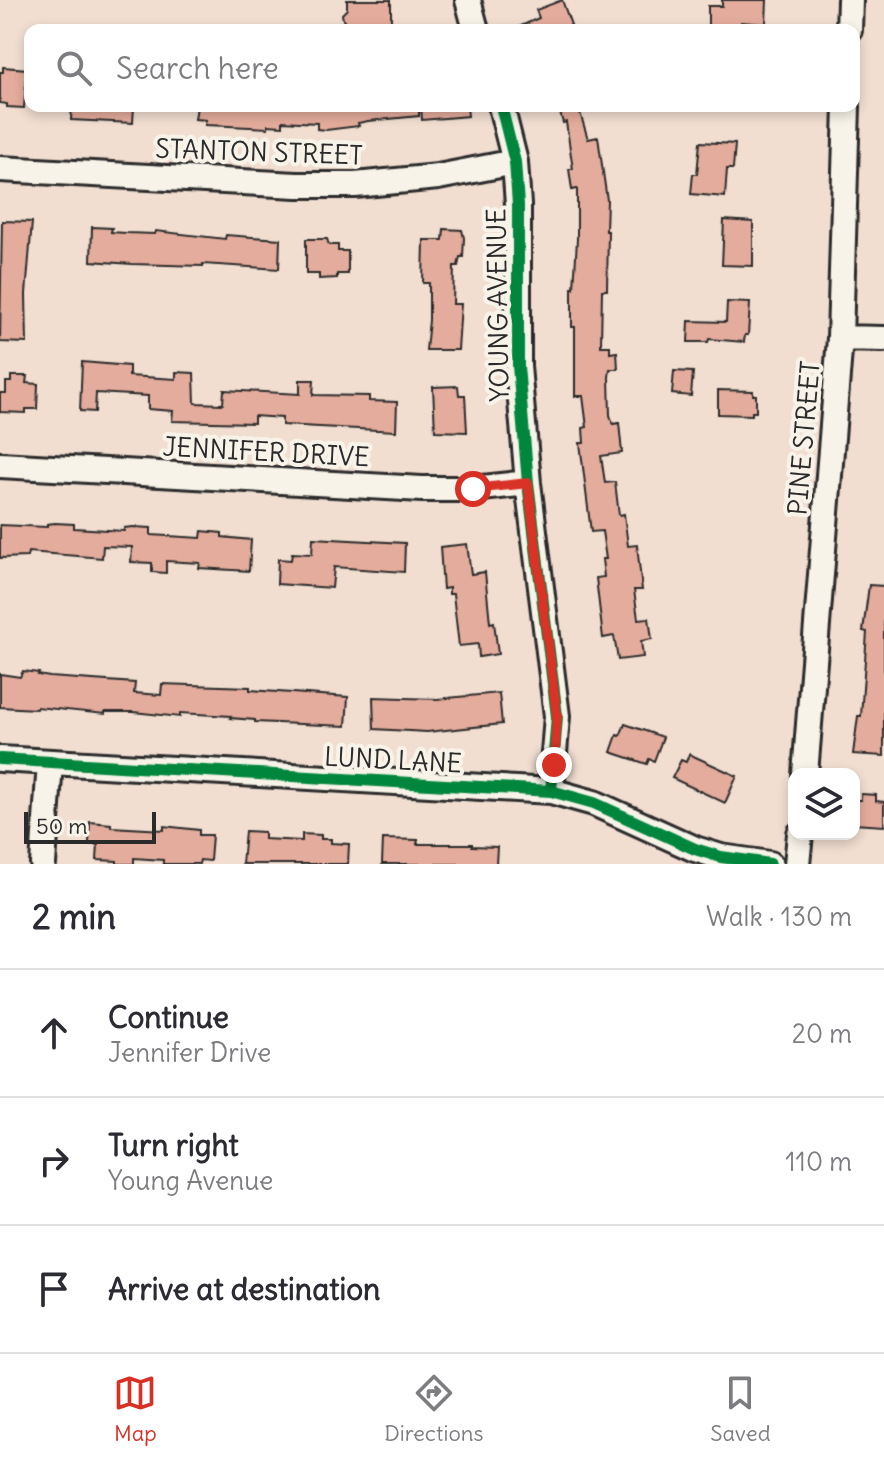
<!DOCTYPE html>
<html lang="en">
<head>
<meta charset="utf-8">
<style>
	:root { --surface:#fff; --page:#f2f2f3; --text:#2b2b33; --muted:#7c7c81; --line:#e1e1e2; --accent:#d93025 }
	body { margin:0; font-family:Delius,sans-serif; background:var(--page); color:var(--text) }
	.controls { position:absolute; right:24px; bottom:24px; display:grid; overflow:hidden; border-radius:16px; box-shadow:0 4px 12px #0003 }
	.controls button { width:72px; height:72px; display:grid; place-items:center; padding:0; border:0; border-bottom:2px solid var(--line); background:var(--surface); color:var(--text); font:40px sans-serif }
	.scale { position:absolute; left:24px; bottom:20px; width:132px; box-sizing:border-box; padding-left:8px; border:4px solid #2b2b2b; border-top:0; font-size:22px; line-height:28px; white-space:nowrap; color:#2b2b2b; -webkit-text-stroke:6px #f7f3e8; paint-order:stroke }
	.stop { position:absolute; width:24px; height:24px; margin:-18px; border:6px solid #d93025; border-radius:50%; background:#fff }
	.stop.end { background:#d93025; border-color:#fff; box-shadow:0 2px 8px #0008 }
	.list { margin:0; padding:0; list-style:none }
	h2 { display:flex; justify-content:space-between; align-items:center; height:104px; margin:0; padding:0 32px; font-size:34px }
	h2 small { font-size:26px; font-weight:400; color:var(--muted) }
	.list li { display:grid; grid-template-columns:52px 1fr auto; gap:24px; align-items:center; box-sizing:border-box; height:128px; padding:0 32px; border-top:2px solid var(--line) }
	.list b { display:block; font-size:30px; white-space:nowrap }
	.list p { margin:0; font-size:26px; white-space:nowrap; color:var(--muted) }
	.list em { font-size:26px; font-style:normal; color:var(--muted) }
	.icon { flex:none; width:44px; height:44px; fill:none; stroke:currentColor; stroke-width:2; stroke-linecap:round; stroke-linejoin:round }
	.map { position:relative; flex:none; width:884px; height:864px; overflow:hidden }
	.search { position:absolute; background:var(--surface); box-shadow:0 4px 12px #0003; left:24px; right:24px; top:24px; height:88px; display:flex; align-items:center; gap:20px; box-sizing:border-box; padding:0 28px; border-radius:16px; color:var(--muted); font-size:30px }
	.sheet { height:488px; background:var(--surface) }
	nav { display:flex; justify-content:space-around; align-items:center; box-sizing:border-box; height:112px; border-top:2px solid var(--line); background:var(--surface); font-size:22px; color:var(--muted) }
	nav a { display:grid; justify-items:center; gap:4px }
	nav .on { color:var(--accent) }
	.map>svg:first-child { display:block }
	.building { fill:#e4ac9c; stroke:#2b2b2b; stroke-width:2 }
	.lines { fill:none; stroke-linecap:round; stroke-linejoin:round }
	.minor-casing { stroke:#2b2b2b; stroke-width:30 }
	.minor { stroke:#f7f3e8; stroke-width:24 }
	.cycleway-casing { stroke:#f7f3e8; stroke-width:17 }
	.cycleway { stroke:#00873e; stroke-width:12 }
	.route { stroke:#d93025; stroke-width:10 }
	.labels { text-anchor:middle; stroke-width:8; stroke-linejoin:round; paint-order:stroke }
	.street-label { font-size:26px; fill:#2b2b2b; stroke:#f7f3e8 }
</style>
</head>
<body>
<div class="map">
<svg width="884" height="864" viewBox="0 0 884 864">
	<rect width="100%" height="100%" fill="#f1ded1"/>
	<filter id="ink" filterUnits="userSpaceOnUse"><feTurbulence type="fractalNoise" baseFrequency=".0125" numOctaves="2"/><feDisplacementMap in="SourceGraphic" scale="16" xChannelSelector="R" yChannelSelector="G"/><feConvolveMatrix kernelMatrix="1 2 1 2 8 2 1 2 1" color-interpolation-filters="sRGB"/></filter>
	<g filter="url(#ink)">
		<path class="building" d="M 347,0 L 391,0 L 391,22 L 357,22 L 357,30 L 353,30 L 343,20 L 342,14 L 347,9 Z
			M 562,0 L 571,25 L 567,27 L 568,30 L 512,30 L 539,18 L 536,10 Z
			M 722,0 L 767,0 L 766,24 L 741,22 L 740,27 L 708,26 L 708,6 L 722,6 Z
			M 3,67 L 27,69 L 24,108 L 7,107 L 7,104 L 0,103 L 0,72 L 3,72 Z
			M 72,106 L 134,106 L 133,123 L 71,120 Z
			M 197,106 L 419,106 L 419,116 L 368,121 L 358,123 L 359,126 L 326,130 L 317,129 L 317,123 L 283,121 L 283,126 L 268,125 L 268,128 L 229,126 L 205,125 L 206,120 L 195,119 Z
			M 421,106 L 467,106 L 468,116 L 422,120 Z
			M 558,106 L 578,106 L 588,139 L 598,137 L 607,200 L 606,231 L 608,231 L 607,290 L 602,290 L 601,346 L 610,346 L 610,353 L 617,352 L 618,369 L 610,369 L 609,377 L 610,415 L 613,424 L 619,423 L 622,453 L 601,456 L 605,483 L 615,482 L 619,515 L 624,514 L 628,546 L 637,545 L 642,590 L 634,590 L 638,619 L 649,618 L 652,639 L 641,641 L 643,657 L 618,660 L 614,636 L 603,638 L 596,578 L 604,577 L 602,559 L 606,559 L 602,531 L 591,532 L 580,443 L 584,443 L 583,428 L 587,427 L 583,396 L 575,396 L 575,327 L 572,327 L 572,288 L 574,288 L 577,239 L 577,189 L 572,190 L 569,169 L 573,169 L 566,122 L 563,123 Z
			M 700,142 L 735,144 L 733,169 L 727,169 L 725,197 L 691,194 L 693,174 L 697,174 Z
			M 724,220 L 753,222 L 753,266 L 722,265 Z
			M 2,221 L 32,222 L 26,294 L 27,343 L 0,342 Z
			M 92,227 L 112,228 L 111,232 L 126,233 L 155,234 L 156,231 L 225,239 L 226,235 L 280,239 L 279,269 L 203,264 L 203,266 L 132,264 L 91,261 Z
			M 444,229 L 462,230 L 464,238 L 463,257 L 460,257 L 458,266 L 454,266 L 453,304 L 461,304 L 458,350 L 426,350 L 429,320 L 429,283 L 423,283 L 424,240 L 443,240 Z
			M 306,239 L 327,239 L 329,245 L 338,245 L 338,251 L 348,251 L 348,274 L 337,274 L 337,278 L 319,279 L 319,274 L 306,274 Z
			M 727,302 L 750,303 L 748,335 L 745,335 L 744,342 L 709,339 L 708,342 L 688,342 L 689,321 L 726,322 Z
			M 82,362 L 129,366 L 129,376 L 176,379 L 176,372 L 194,373 L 195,403 L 223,404 L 224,390 L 300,394 L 300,380 L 314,380 L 313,395 L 369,396 L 369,401 L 397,402 L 396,431 L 282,425 L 282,418 L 254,416 L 254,423 L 172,421 L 173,411 L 148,409 L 148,396 L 96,393 L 95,412 L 80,411 Z
			M 674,371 L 693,372 L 691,396 L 672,394 Z
			M 11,376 L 27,376 L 26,383 L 38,384 L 37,409 L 26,409 L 26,413 L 0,412 L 0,393 L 6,393 L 6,382 L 11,382 Z
			M 458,386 L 459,395 L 465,395 L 467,432 L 435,431 L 433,387 Z
			M 718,390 L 753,391 L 753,395 L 756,395 L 756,412 L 752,412 L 752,415 L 718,414 Z
			M 55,523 L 74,524 L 74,528 L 124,531 L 124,528 L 133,527 L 151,528 L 151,535 L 201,538 L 202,531 L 222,533 L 222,537 L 251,540 L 249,571 L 199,568 L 200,563 L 166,561 L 166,573 L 152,572 L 152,563 L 131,562 L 132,547 L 103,546 L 102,558 L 28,552 L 27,557 L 0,558 L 0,525 L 47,527 L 47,524 Z
			M 313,538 L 405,543 L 404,572 L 334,567 L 332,588 L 277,584 L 278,559 L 291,560 L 292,553 L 312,554 Z
			M 467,544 L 471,574 L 485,572 L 490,623 L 494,622 L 498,654 L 479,657 L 478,644 L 459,646 L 453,594 L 449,594 L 449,588 L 443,589 L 440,547 Z
			M 869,585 L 884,586 L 884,756 L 853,754 L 858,716 L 861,716 L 867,632 L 863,631 Z
			M 23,671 L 39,673 L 38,675 L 50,677 L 135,683 L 134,693 L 161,695 L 162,684 L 250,687 L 250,690 L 348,697 L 346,726 L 255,722 L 255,720 L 230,718 L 231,716 L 180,713 L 180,717 L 133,712 L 105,712 L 105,714 L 37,707 L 36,709 L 0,707 L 0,674 L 20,677 Z
			M 499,693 L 502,724 L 427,732 L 374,729 L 373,697 L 437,699 Z
			M 625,724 L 663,737 L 654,761 L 649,759 L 647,764 L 611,752 L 617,735 L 620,736 Z
			M 689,754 L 737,776 L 725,803 L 672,778 L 681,760 L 686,762 Z
			M 861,794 L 876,795 L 876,801 L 884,802 L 884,826 L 854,824 L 854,800 L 861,800 Z
			M 90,822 L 111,824 L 111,827 L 164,830 L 164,826 L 199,830 L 199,835 L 212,835 L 210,861 L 200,860 L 199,864 L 163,864 L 163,860 L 134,858 L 134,864 L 117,864 L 117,861 L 97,860 L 98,845 L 89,844 Z
			M 245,831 L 264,832 L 264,839 L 302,841 L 302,834 L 321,835 L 321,839 L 331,839 L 331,843 L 349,844 L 348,864 L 242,864 Z
			M 383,839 L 418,840 L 417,844 L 472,844 L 472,846 L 497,847 L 496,864 L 382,864 Z"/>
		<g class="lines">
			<defs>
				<path id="minor" d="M 468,0 L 476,30
					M 849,30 L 850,0
					M 501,106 L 515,162 L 518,205 L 518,366 L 528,483 L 557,716 L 551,791
					M 0,169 L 297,185 L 355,185 L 438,177 L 515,162
					M 840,338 L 884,339
					M 0,465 L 422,489 L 473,489 L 528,483
					M 0,759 L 551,791 L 594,803 L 695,849 L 721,857 L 770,864
					M 805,774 L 840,338 L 847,106
					M 43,864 L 50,762
					M 797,864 L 800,834"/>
			</defs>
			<use href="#minor" class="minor-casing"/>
			<use href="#minor" class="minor"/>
			<defs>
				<path id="cycleway" d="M 501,106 L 515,162 L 518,205 L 518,366 L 528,483 L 557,716 L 551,791
					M 0,759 L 551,791 L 594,803 L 695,849 L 721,857 L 770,864"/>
			</defs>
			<use href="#cycleway" class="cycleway-casing"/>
			<use href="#cycleway" class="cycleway"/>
		</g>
	</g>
	<g class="lines" filter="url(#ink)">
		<path class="route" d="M 473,489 L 528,483 L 557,716 L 554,765"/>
	</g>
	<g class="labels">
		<g class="street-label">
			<text transform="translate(259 152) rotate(2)" y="9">STANTON STREET</text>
			<text transform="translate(498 305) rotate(-91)" y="9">YOUNG AVENUE</text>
			<text transform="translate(804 438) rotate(-85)" y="9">PINE STREET</text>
			<text transform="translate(266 452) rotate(3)" y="9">JENNIFER DRIVE</text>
			<text transform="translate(393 760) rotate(3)" y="9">LUND LANE</text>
		</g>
	</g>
</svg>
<div class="controls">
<button><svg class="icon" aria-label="layers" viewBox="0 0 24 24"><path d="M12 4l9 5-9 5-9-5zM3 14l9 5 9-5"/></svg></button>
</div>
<div class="scale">50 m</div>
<div class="stop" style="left:473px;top:489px"></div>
<div class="stop end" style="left:554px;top:765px"></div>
<div class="search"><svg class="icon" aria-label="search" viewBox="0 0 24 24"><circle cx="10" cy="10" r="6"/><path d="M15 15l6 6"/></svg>Search here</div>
</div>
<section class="sheet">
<h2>2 min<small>Walk · 130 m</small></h2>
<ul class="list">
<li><svg class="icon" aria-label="ahead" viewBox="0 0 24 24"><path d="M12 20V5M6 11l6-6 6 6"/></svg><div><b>Continue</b><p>Jennifer Drive</p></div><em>20 m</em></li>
<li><svg class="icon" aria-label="right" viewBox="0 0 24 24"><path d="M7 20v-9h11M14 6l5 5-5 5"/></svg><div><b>Turn right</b><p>Young Avenue</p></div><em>110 m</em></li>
<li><svg class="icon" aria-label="arrive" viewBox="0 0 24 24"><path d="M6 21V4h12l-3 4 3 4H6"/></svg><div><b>Arrive at destination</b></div></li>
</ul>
</section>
<nav>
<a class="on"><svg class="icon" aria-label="map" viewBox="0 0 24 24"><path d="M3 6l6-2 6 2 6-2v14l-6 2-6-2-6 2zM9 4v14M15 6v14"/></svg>Map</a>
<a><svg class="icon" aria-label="directions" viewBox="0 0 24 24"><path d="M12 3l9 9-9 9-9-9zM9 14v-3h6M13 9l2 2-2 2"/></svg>Directions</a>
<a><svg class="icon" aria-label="saved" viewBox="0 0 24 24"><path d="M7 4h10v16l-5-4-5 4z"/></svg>Saved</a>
</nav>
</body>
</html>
